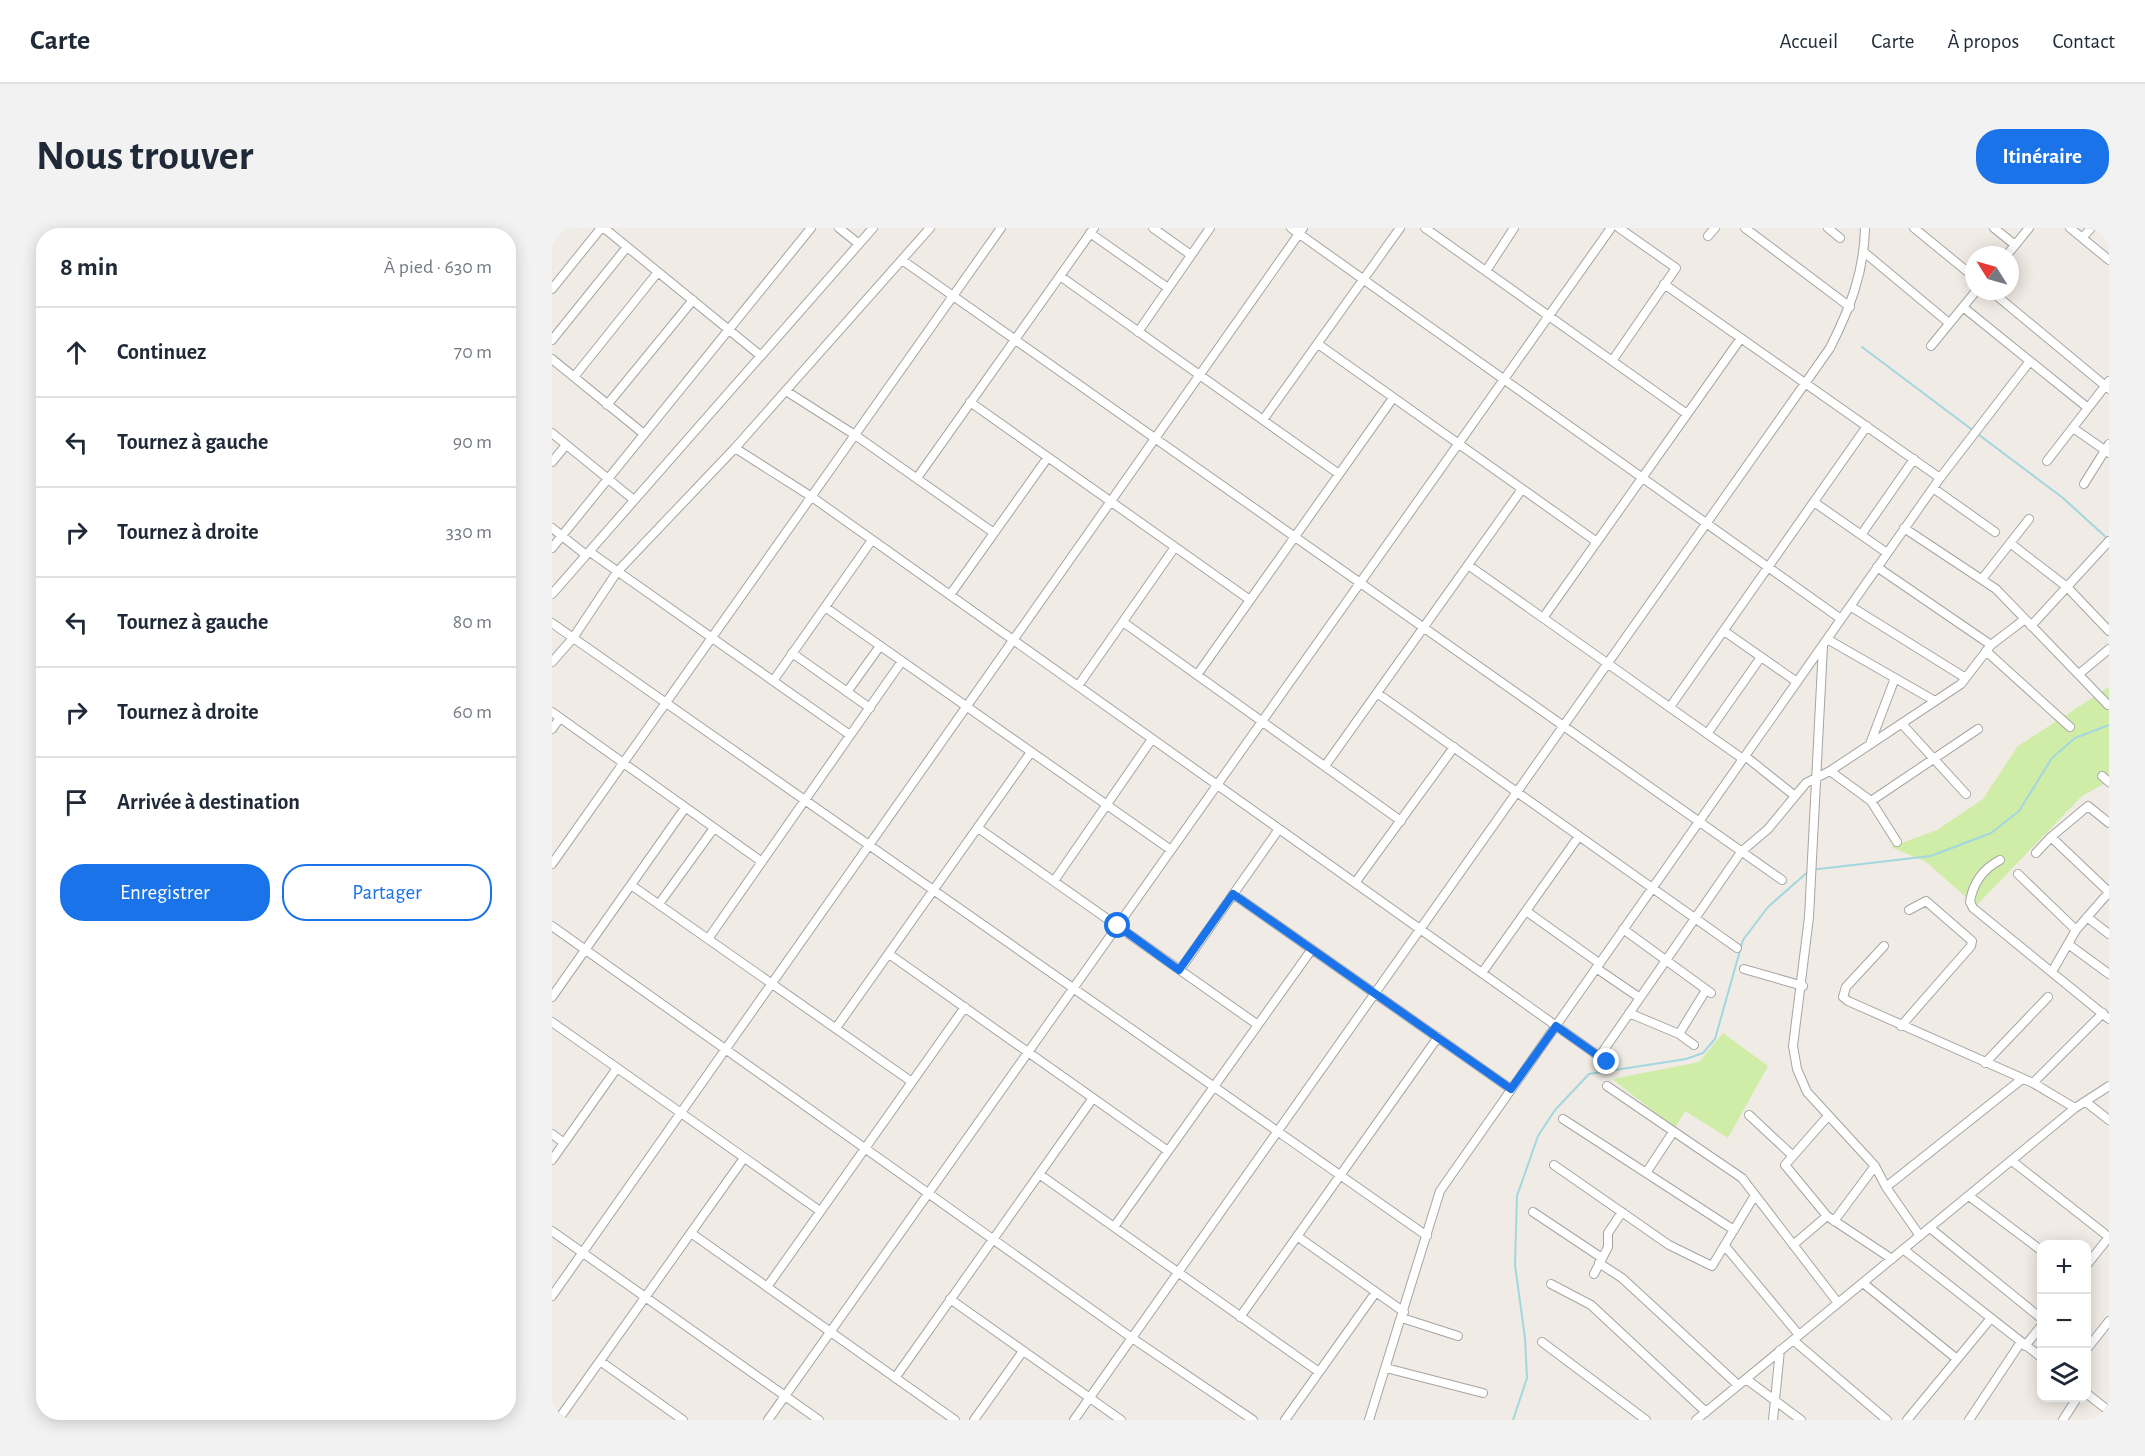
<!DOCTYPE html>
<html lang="fr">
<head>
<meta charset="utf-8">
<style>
	:root { --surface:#fff; --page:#f2f2f3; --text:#1f2937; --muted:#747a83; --line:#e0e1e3; --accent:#1a73e8 }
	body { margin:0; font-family:"Alegreya Sans",sans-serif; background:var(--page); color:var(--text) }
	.controls { position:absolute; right:18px; bottom:18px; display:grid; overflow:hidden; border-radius:12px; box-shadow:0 3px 15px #0003 }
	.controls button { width:54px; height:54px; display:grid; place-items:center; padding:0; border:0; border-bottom:2px solid var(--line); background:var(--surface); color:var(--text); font:30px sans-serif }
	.compass { position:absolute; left:1413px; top:18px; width:54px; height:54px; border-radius:50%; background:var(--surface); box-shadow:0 3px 15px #0003; rotate:307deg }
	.stop { position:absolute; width:18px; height:18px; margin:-14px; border:4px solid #1a73e8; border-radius:50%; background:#fff }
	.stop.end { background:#1a73e8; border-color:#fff; box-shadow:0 2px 6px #0008 }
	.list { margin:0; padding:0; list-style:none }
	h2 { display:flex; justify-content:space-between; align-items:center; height:78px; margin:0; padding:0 24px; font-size:26px }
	h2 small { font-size:20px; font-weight:400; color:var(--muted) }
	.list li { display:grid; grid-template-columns:39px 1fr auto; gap:18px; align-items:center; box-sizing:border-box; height:90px; padding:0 24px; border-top:2px solid var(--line) }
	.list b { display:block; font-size:22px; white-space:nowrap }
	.list em { font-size:20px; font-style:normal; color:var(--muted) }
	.actions { display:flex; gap:12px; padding:18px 24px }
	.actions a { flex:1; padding:14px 0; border:2px solid var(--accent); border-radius:24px; text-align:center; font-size:21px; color:var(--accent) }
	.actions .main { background:var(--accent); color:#fff }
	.icon { flex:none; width:33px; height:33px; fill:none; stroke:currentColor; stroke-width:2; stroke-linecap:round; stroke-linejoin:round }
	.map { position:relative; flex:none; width:1557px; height:1192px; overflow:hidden; border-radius:24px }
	header { display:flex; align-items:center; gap:36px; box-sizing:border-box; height:84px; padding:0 30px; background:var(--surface); border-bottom:2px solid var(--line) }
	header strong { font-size:28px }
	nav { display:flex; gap:33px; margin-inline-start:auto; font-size:21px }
	.intro { display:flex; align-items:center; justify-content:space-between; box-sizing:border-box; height:144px; padding:0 36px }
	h1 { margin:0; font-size:42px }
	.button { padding:15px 27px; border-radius:24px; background:var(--accent); color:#fff; font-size:21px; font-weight:700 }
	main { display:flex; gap:36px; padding:0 36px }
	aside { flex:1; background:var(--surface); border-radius:24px; box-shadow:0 3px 15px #0003 }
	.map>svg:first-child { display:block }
	.grass { fill:#cfeda7 }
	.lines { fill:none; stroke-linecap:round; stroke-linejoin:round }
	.stream { stroke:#a2d7e0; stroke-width:2 }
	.minor-casing { stroke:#a5a5a5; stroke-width:10 }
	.minor { stroke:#fff; stroke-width:8 }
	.route { stroke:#1a73e8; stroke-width:8 }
</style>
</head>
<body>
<header>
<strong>Carte</strong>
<nav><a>Accueil</a><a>Carte</a><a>À propos</a><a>Contact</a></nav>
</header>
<div class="intro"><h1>Nous trouver</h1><a class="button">Itinéraire</a></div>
<main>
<aside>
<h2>8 min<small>À pied · 630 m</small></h2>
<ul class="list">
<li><svg class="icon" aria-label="ahead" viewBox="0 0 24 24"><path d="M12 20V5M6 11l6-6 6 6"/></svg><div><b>Continuez</b></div><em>70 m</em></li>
<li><svg class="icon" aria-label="left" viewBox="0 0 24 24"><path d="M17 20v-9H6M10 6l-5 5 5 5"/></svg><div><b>Tournez à gauche</b></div><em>90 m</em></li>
<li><svg class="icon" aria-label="right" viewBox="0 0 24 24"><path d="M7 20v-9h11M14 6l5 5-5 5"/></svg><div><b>Tournez à droite</b></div><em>330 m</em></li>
<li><svg class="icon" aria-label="left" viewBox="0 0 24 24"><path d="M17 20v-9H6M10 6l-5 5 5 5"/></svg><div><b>Tournez à gauche</b></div><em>80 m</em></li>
<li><svg class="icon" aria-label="right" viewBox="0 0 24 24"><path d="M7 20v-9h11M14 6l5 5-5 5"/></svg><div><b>Tournez à droite</b></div><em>60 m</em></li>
<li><svg class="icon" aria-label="arrive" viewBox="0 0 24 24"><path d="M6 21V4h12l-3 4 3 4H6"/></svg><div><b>Arrivée à destination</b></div></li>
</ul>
<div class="actions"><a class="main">Enregistrer</a><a>Partager</a></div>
</aside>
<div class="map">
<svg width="1557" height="1192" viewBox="0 0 1557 1192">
	<rect width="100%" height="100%" fill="#f0ebe4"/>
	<path class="grass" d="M 1557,459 L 1557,553 L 1530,568 L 1424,678 L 1374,634 L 1339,619 L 1385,602 L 1431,571 L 1466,518 Z
		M 1171,805 L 1216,838 L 1176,910 L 1133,883 L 1123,900 L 1060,851 L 1147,834 Z"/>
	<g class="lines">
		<path class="stream" d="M 1310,119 L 1511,270 L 1556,311
			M 961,1192 L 975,1150 L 973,1110 L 963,1037 L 965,968 L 986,908 L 1003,882 L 1037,846 L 1134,831 L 1151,825 L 1163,811 L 1191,712 L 1216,679 L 1258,642 L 1379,628 L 1439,605 L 1467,583 L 1500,530 L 1523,510 L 1557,497"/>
		<defs>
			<path id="minor" d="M 52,0 L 209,128
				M 287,0 L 307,16
				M 601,0 L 639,27
				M 739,0 L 1289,391
				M 873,0 L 1135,186
				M 1193,0 L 1298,79
				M 1276,0 L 1288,10
				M 1362,0 L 1422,49
				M 1442,0 L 1463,17
				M 1518,0 L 1557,32
				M 538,5 L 616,60
				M 1156,8 L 1163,0
				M 1531,9 L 1539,0
				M 1313,25 L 1397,95
				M 1455,27 L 1477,0
				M 350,32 L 1230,652
				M 934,43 L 962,0
				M 508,48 L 787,246
				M 1112,56 L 1388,250
				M 0,61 L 49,0
				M 1439,63 L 1557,161
				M 1411,79 L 1536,180
				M 586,104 L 658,0
				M 0,112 L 75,19
				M 766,116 L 1045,314
				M 1379,118 L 1424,63
				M 0,131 L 92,206
				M 1060,133 L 1124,40 L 1067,0
				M 22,149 L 106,44
				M 234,163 L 303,207 L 442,305
				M 418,174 L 698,372
				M 55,177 L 141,72
				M 711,192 L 848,0
				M 1521,200 L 1557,225
				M 0,205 L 82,272
				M 183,220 L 260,269 L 1055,834
				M 1495,233 L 1557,153
				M 0,234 L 14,217
				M 365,250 L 542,0
				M 1532,256 L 1557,216
				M 1381,260 L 1443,304
				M 1262,274 L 1335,325
				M 0,300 L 34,327
				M 1352,300 L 1444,361 L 1556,477
				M 1309,307 L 1362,231
				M 1458,315 L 1515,359 L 1557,403
				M 0,320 L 259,0
				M 38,324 L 298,507
				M 916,337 L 1191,531
				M 1325,339 L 1439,417
				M 1430,351 L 1477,291
				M 0,366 L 321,0
				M 398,367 L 496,229
				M 1298,378 L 1412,449
				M 273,379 L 619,622
				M 991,390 L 1189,110
				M 571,394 L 849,593
				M 0,395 L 875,1008
				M 1479,398 L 1557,313
				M 1172,403 L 1245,454
				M 1275,411 L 1383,473
				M 1271,418 L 1257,689 L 1241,818 L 1245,841 L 1255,864 L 1323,938 L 1334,959 L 1368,1008
				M 1434,423 L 1518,499
				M 240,425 L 318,480
				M 0,434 L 21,410 L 65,344 L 183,220 L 378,0
				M 1527,446 L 1557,421
				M 645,447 L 841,170
				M 221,453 L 320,312
				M 526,458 L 623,319
				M 295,464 L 328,418
				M 825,465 L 1185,720
				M 1118,479 L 1315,198
				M 0,484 L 210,634
				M 1350,496 L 1414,566
				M 0,501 L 8,490
				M 1155,506 L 1209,429
				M 1318,516 L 1343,450
				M 1193,528 L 1243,568
				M 773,538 L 970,261
				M 1278,543 L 1319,573 L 1345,614
				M 1550,548 L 1557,554
				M 1319,573 L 1426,501
				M 426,600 L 706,797
				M 1499,609 L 1536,578 L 1557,595
				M 1484,625 L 1499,609 L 1557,664
				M 1448,632 C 1431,641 1421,654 1418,674 L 1421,680 L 1557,791
				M 0,636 L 449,0
				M 1466,646 L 1524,702
				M 502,653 L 600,511
				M 803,655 L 902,519
				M 79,657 L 360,854
				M 681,666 L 959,861
				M 107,676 L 162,600
				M 974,683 L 1047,735
				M 1535,689 L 1557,706
				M 0,698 L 580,1110 L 701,1192
				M 1071,701 L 1159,765
				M 156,711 L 350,433
				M 1516,716 L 1557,746
				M 1332,718 L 1294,759 L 1291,769 L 1296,773 L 1481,855 L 1523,880
				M 337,726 L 616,923
				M 1044,740 L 1088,770
				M 1192,741 L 1251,758
				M 628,742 L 727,601
				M 1501,742 L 1524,702 L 1557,664
				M 930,745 L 1027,608
				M 0,769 L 133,580
				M 1077,785 L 1127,806 L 1142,817
				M 0,794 L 268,983
				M 1349,798 L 1419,718 L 1420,713 L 1374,673 L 1357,682
				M 284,800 L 479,524
				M 1127,806 L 1154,762
				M 1047,829 L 1189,624 L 1216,601 L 1254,555 L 1278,543 L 1409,456 L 1439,417 L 1473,391
				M 1433,835 L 1496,769
				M 1481,855 L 1551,785
				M 1055,858 L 1190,950 L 1286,1075
				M 1534,874 L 1557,892
				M 1197,887 L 1241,928
				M 1276,888 L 1233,937 L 1275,988 L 1340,1031
				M 1011,891 L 1182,1002
				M 0,906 L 12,915
				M 0,932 L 65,840
				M 1460,933 L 1557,1009 L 1534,1038
				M 1002,937 L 1117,1017 L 1160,1038 L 1203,967
				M 1094,945 L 1121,904
				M 487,946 L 767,1144
				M 1334,959 L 1470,851
				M 1417,968 L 1490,1023
				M 981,984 L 1050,1030
				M 1282,993 L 1323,938
				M 562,999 L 760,721
				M 1378,1000 L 1490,1091
				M 0,1003 L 267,1192
				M 139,1005 L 403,1192
				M 745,1008 L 852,1084
				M 1241,1017 L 1275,988
				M 1173,1018 L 1247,1107
				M 1351,1021 L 1490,1130
				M 1047,1035 L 1070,1050 L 1186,1157
				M 1042,1046 L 1056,1019 L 1056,1005 L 1070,984
				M 1311,1055 L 1405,1131
				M 999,1056 L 1039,1077 L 1154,1184
				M 215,1059 L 413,779
				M 0,1068 L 751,0
				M 398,1071 L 569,1192
				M 688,1089 L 886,809
				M 850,1090 L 906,1108
				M 1241,1112 L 1335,1192
				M 990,1114 L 1094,1192
				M 1473,1118 L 1490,1097
				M 1534,1122 L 1557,1093
				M 48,1133 L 131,1192
				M 834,1140 L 931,1165
				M 343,1150 L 541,870
				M 1194,1151 L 1249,1192
				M 1534,1165 L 1557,1183
				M 6,1192 L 192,930
				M 216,1192 L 1059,0
				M 422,1192 L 471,1123
				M 522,1192 L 1278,120 C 1298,80 1312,45 1313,0
				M 733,1192 L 824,1064
				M 817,1192 L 888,963 L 1388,250 L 1478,133
				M 1144,1192 L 1523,880 L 1557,858
				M 1221,1192 L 1228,1122
				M 1355,1192 L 1439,1090
				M 1417,1192 L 1469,1114
				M 1511,1192 L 1525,1170"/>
		</defs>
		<use href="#minor" class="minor-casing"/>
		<use href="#minor" class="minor"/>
	</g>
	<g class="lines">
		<path class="route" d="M 566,698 L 627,742 L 681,666 L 959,861 L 1004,798 L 1055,834"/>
	</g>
</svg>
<div class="controls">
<button>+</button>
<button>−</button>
<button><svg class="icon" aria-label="layers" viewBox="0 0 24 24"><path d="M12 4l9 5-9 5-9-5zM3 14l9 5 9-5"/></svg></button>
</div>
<svg class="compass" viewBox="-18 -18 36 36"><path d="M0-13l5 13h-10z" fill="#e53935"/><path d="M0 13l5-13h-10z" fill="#747a83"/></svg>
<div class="stop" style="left:566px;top:698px"></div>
<div class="stop end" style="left:1055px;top:834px"></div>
</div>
</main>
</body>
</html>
